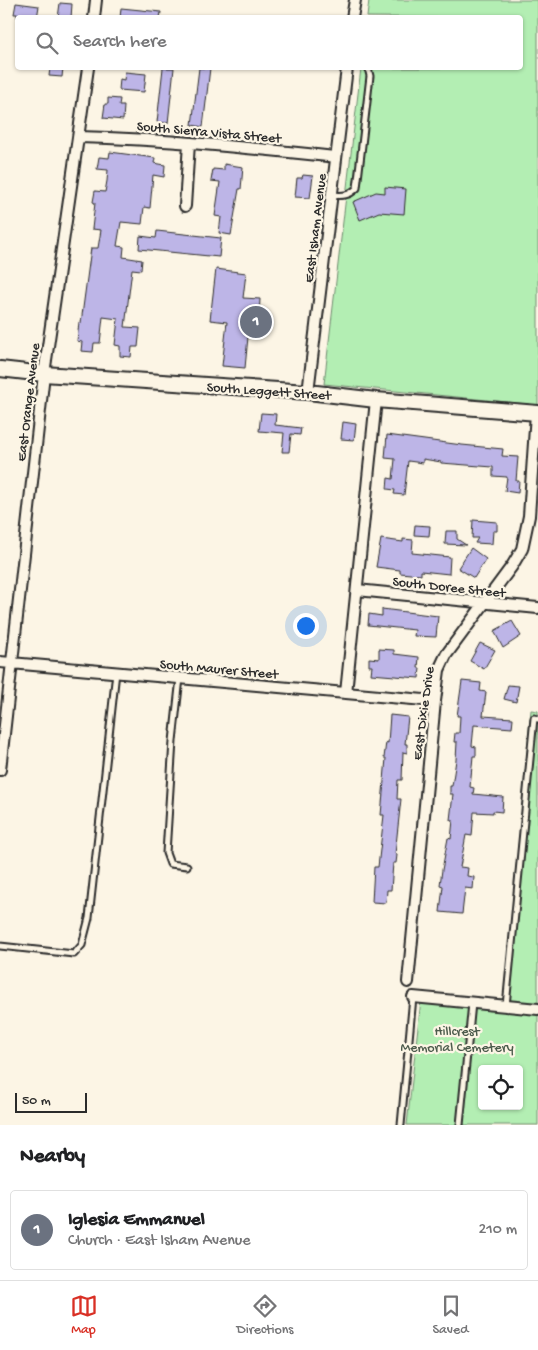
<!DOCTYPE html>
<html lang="en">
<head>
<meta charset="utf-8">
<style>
	:root { --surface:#fff; --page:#f6f6f6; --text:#202124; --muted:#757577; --line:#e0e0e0; --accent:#d93025 }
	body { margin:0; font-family:"Gochi Hand",sans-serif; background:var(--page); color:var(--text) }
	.controls { position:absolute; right:15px; bottom:15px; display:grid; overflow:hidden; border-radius:5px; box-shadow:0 1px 4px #0004 }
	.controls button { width:45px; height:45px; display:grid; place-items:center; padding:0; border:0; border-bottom:1px solid var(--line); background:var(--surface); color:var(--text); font:25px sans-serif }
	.scale { position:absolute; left:15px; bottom:12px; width:72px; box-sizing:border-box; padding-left:5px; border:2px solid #2b2b2b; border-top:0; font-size:14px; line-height:18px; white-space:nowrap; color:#2b2b2b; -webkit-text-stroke:4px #fcf5e5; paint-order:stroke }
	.you { position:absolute; left:305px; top:625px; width:18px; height:18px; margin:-12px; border:4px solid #fff; border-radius:50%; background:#1a73e8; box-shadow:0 0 0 8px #1a73e833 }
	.badge { display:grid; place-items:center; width:32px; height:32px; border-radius:50%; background:var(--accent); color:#fff; font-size:16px; font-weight:700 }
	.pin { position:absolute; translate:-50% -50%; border:2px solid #fff; box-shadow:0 1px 5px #0006 }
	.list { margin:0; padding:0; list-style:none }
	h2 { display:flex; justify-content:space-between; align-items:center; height:65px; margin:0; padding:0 20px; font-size:21px }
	h2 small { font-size:16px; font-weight:400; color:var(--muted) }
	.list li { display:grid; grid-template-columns:32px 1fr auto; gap:15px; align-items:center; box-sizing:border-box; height:80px; margin:0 10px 10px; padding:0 10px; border:1px solid var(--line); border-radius:5px }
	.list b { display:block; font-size:19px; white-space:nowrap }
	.list p { margin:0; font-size:16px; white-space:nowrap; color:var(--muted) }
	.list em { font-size:16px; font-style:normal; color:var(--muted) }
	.icon { flex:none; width:28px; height:28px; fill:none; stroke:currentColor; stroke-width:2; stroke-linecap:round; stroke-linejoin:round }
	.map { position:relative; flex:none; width:538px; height:1125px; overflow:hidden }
	.search { position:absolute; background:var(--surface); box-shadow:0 1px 4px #0004; left:15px; right:15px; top:15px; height:55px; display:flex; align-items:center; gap:12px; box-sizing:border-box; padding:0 18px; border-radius:5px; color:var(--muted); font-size:19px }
	.sheet { height:155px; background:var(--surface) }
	nav { display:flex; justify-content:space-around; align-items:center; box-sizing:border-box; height:70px; border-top:1px solid var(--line); background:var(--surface); font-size:14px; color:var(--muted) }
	nav a { display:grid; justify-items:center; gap:2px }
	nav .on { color:var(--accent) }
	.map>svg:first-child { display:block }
	.green { fill:#b3eeb3; stroke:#6f8c6f; fill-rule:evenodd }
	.building { fill:#bdb5e7; stroke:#2b2b2b }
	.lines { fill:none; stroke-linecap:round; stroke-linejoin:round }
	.lane-casing { stroke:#2b2b2b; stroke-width:9 }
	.street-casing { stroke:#2b2b2b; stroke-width:14 }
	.secondary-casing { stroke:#2b2b2b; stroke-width:18 }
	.lane { stroke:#fcf5e5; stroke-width:5 }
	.street { stroke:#fcf5e5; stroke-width:10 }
	.secondary { stroke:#fcf5e5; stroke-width:14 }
	.labels { text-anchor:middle; stroke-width:4.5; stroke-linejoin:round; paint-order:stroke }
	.street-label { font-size:14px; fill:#2b2b2b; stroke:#fcf5e5 }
	.park-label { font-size:14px; fill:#4d5c4d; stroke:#fcf5e5 }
</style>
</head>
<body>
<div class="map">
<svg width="538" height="1125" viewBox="0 0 538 1125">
	<rect width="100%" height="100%" fill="#fcf5e5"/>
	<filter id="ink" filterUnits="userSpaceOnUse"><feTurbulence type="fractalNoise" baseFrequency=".02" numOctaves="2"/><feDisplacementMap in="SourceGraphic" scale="10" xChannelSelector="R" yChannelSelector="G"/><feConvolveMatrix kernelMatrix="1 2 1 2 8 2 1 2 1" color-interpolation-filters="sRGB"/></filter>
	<g filter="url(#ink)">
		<path class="green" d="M 369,0 L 538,0 L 538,405 L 324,384 L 361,68 L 520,68 L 520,18 L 367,17 Z
			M 531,710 L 538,711 L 538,1125 L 407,1125 L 421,1000 L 504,999 ZM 482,1069 L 519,1069 L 519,1106 L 482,1106 Z"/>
		<path class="building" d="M 16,3 L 39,6 L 37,18 L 17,18 L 17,14 L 14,14 Z
			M 60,3 L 72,4 L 71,18 L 58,18 Z
			M 121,8 L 161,12 L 160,18 L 120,18 Z
			M 50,68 L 63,68 L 62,77 L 49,76 Z
			M 163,68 L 174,68 L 168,123 L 157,122 Z
			M 199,68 L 210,68 L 203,127 L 192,125 Z
			M 125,72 L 146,74 L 144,92 L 119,90 L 120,79 L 124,80 Z
			M 108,98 L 120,99 L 119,106 L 124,106 L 123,120 L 103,118 L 105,104 L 108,104 Z
			M 110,152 L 155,158 L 154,163 L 165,165 L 164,177 L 153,175 L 150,208 L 144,207 L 142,224 L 121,222 L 117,246 L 124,247 L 123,257 L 142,260 L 141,270 L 132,269 L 125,327 L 140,328 L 138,347 L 132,347 L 131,357 L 120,356 L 120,346 L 115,345 L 118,319 L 103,317 L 100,343 L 94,343 L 93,352 L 81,351 L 82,342 L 77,341 L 79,322 L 81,323 L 91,248 L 98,248 L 101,230 L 92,229 L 95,203 L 93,202 L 95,191 L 105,192 L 107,181 L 108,170 L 97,169 L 99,157 L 109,158 Z
			M 224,164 L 243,167 L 241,189 L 239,189 L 231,235 L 219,233 L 221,217 L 215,216 L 220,182 L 211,181 L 213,169 L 224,170 Z
			M 303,175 L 313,176 L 310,198 L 295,197 L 297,178 L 302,178 Z
			M 385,187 L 406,189 L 404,214 L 379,212 L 360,220 L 353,202 L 376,192 L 385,193 Z
			M 157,231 L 221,238 L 219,257 L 139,249 L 140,236 L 156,238 Z
			M 216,269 L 246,273 L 243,298 L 260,299 L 259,316 L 250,316 L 245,368 L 222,366 L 227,322 L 210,320 Z
			M 261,413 L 276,414 L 275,425 L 301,428 L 300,435 L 291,434 L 289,452 L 282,452 L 284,433 L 259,431 Z
			M 343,422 L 356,424 L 354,440 L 341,439 Z
			M 387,435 L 462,445 L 503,449 L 502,456 L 518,457 L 516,481 L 519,481 L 518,493 L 505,491 L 507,477 L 493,476 L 493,467 L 441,463 L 441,462 L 423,459 L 423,463 L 408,461 L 404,495 L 394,494 L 395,490 L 387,489 L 388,478 L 393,479 L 395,459 L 385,458 Z
			M 473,520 L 497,522 L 497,531 L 493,531 L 492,544 L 475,543 L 478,538 L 472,538 Z
			M 415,525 L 430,526 L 429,536 L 414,535 Z
			M 446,531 L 457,531 L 457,539 L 466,545 L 445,544 Z
			M 381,539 L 403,542 L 403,539 L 413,540 L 412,553 L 450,557 L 449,574 L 421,571 L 421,575 L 400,573 L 400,570 L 376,567 Z
			M 471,548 L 486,559 L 474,578 L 458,568 Z
			M 382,609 L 438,616 L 436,637 L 414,636 L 415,630 L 368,625 L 369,614 L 382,616 Z
			M 512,621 L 521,636 L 503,648 L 494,631 Z
			M 480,643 L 495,650 L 484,669 L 470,661 Z
			M 379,649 L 394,650 L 394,654 L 419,657 L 418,668 L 420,668 L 419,678 L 371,674 L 372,666 L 369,666 L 369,658 L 379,659 Z
			M 462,681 L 481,683 L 480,691 L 486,692 L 483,716 L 513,718 L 512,728 L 474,725 L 472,746 L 476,747 L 476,756 L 473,756 L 470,787 L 474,788 L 473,794 L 503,797 L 502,812 L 493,811 L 493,813 L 474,812 L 472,836 L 466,835 L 460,867 L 468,868 L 467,876 L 474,877 L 473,889 L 465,888 L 462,914 L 440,912 L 443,886 L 440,885 L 442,870 L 448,838 L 451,839 L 453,820 L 450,820 L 453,794 L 450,794 L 450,786 L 452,786 L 456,760 L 457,742 L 454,742 L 455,733 L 459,733 L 460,716 L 457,716 Z
			M 508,685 L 519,686 L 516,702 L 504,699 Z
			M 390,715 L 408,717 L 405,744 L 407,744 L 407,753 L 403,752 L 402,780 L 398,780 L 397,799 L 401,799 L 395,854 L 397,855 L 396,863 L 393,863 L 391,890 L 387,890 L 386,903 L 372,902 L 374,867 L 378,867 L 384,815 L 381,815 L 386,758 L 384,758 L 386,742 L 388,743 Z"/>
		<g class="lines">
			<defs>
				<path id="lane" d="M 332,195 C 343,196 349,196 357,188 L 370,76 L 368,68
					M 180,678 L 173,741 L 166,853 L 170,864 L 187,866
					M 0,946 L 74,954 L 82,945 L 89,918 L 116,672
					M 506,1006 L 534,718 L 538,719
					M 401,1125 L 413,997
					M 460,1125 L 472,1003"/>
				<path id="street" d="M 94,18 L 96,0
					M 352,18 L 355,0
					M 79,137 C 165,139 250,148 336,157
					M 185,206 L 189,143
					M 308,392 L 347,68
					M 357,590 L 538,608
					M 0,662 L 435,701
					M 346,693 L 376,400
					M 0,770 L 44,374 L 88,68
					M 408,982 L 435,701 L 439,670 L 446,655 L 512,566 L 522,549 L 529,516 L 536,413
					M 413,997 L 538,1009"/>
				<path id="secondary" d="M 0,369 L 44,374 L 308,392 L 376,400 L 538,413"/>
			</defs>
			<use href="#lane" class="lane-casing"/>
			<use href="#street" class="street-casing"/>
			<use href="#secondary" class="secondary-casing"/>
			<use href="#lane" class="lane"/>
			<use href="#street" class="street"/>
			<use href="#secondary" class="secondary"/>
		</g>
	</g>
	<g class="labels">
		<g class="street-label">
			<text transform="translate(209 131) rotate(5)" y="5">South Sierra Vista Street</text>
			<text transform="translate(314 228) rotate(-83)" y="5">East Isham Avenue</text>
			<text transform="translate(269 390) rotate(4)" y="5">South Leggett Street</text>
			<text transform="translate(27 402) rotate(-83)" y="5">East Orange Avenue</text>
			<text transform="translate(449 586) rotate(6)" y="5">South Doree Street</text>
			<text transform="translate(219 668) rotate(5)" y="5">South Maurer Street</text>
			<text transform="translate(422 713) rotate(-82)" y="5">East Dixie Drive</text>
		</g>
		<g class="park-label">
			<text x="457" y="1035">Hillcrest<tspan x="457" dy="16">Memorial Cemetery</tspan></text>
		</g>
	</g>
</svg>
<div class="controls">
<button><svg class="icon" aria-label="locate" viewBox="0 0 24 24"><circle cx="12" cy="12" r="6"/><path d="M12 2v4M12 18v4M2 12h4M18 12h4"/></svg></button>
</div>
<div class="scale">50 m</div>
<div class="you"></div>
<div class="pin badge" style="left:256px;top:322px;background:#6b7280">1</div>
<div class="search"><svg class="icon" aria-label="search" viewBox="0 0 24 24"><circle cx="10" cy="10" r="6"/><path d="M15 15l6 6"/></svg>Search here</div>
</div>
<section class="sheet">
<h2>Nearby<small></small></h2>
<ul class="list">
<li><span class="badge" style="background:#6b7280">1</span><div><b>Iglesia Emmanuel</b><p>Church · East Isham Avenue</p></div><em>210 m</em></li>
</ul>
</section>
<nav>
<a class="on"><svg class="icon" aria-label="map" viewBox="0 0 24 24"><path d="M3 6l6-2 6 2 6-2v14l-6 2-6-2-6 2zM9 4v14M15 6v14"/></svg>Map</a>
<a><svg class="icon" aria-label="directions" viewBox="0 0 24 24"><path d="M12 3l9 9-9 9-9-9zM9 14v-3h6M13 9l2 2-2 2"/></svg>Directions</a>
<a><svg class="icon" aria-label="saved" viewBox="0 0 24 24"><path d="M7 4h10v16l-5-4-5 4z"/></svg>Saved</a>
</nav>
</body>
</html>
